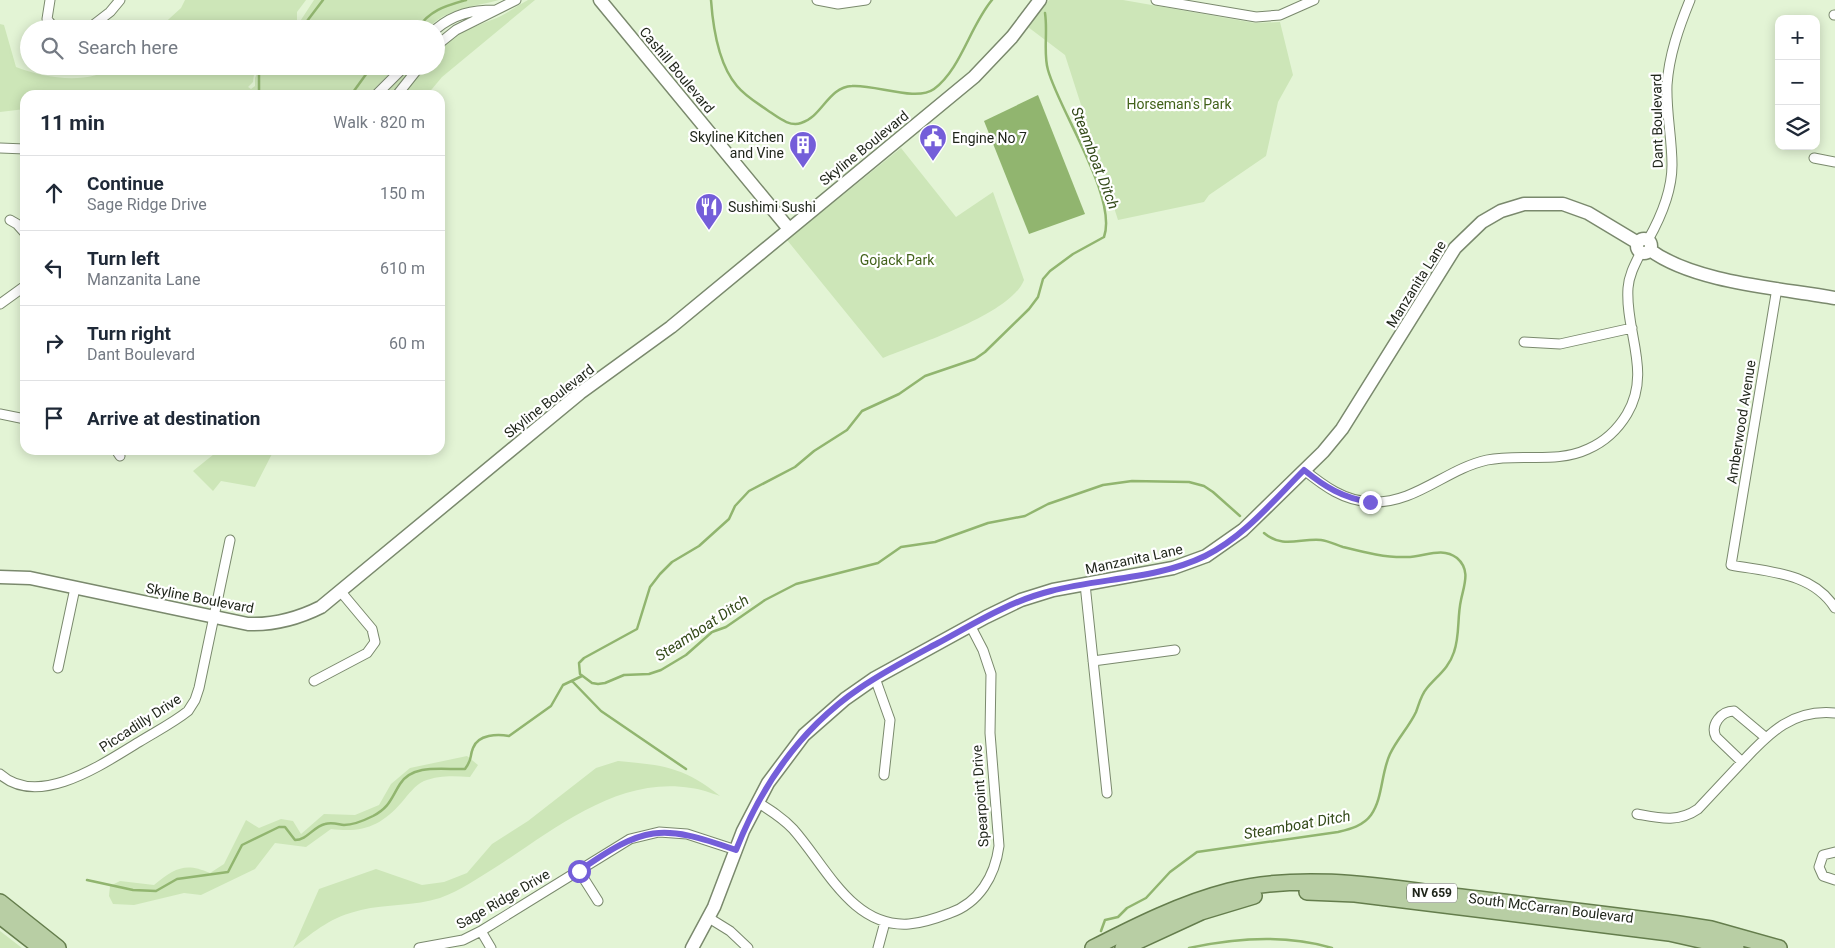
<!DOCTYPE html>
<html lang="en">
<head>
<meta charset="utf-8">
<style>
	:root { --surface:#fff; --page:#f2f2f3; --text:#1f2937; --muted:#747a83; --line:#e0e1e3 }
	body { margin:0; font-family:Roboto,sans-serif; background:var(--page); color:var(--text) }
	.controls { position:absolute; right:15px; top:15px; display:grid; overflow:hidden; border-radius:10px; box-shadow:0 2px 12px #0003 }
	.controls button { width:45px; height:45px; display:grid; place-items:center; padding:0; border:0; border-bottom:1px solid var(--line); background:var(--surface); color:var(--text); font:25px sans-serif }
	.stop { position:absolute; width:15px; height:15px; margin:-11px; border:4px solid #745ed9; border-radius:50%; background:#fff }
	.stop.end { background:#745ed9; border-color:#fff; box-shadow:0 1px 5px #0008 }
	.list { margin:0; padding:0; list-style:none }
	h2 { display:flex; justify-content:space-between; align-items:center; height:65px; margin:0; padding:0 20px; font-size:21px }
	h2 small { font-size:16px; font-weight:400; color:var(--muted) }
	.list li { display:grid; grid-template-columns:32px 1fr auto; gap:15px; align-items:center; box-sizing:border-box; height:75px; padding:0 20px; border-top:1px solid var(--line) }
	.list b { display:block; font-size:19px; white-space:nowrap }
	.list p { margin:0; font-size:16px; white-space:nowrap; color:var(--muted) }
	.list em { font-size:16px; font-style:normal; color:var(--muted) }
	.icon { flex:none; width:28px; height:28px; fill:none; stroke:currentColor; stroke-width:2; stroke-linecap:round; stroke-linejoin:round }
	.map { position:relative; flex:none; width:1835px; height:948px; overflow:hidden }
	.search { position:absolute; background:var(--surface); box-shadow:0 2px 12px #0003; left:20px; top:20px; width:425px; height:55px; display:flex; align-items:center; gap:12px; box-sizing:border-box; padding:0 18px; border-radius:28px; color:var(--muted); font-size:19px }
	.panel { position:absolute; background:var(--surface); box-shadow:0 2px 12px #0003; left:20px; top:90px; width:425px; height:365px; border-radius:15px }
	.map>svg:first-child { display:block }
	.green { fill:#cde6b8 }
	.water { fill:#91b56f }
	.lines { fill:none; stroke-linecap:round; stroke-linejoin:round }
	.stream { stroke:#91b56f; stroke-width:2.5 }
	.street-casing { stroke:#7a896d; stroke-width:11 }
	.secondary-casing { stroke:#7a896d; stroke-width:15 }
	.primary-casing { stroke:#647d4c; stroke-width:18 }
	.street { stroke:#fff; stroke-width:9 }
	.secondary { stroke:#fff; stroke-width:12 }
	.primary { stroke:#b8cea4; stroke-width:15 }
	.route { stroke:#745ed9; stroke-width:6 }
	.labels { text-anchor:middle; stroke-width:4.5; stroke-linejoin:round; paint-order:stroke }
	.shield { fill:#fff; stroke:#62665e; stroke-width:1 }
	.shield-label { font-size:12px; font-weight:bold; fill:#1e2419 }
	.street-label { font-size:14px; fill:#1e2419; stroke:#fff }
	.park-label { font-size:14px; fill:#42621a; stroke:#fff }
	.poi-label { font-size:14px; fill:#1e2419; stroke:#fff; text-anchor:start }
	.water-label { font-size:15px; font-style:italic; fill:#334a19; stroke:#fff }
</style>
</head>
<body>
<div class="map">
<svg width="1835" height="948" viewBox="0 0 1835 948">
	<rect width="100%" height="100%" fill="#e3f4d5"/>
	<path class="green" d="M 185,0 L 306,0 L 297,12 L 297,26 L 314,0 L 499,0 C 473,7 447,8 427,29 L 158,29 L 181,8 Z
		M 528,0 L 535,0 L 442,77 L 427,95 L 401,95 L 424,66 L 436,66 L 436,51 C 454,31 477,27 501,16 C 510,11 519,5 528,0 Z
		M 1049,0 L 1123,0 L 1255,23 L 1280,22 L 1293,75 L 1278,102 L 1266,156 L 1209,195 L 1204,202 L 1118,220 L 1065,55 L 1028,27 Z
		M 0,24 L 4,25 L 16,67 C 44,78 89,86 114,66 L 255,66 L 253,82 L 248,87 L 251,89 L 255,86 L 255,78 L 260,66 L 397,66 L 368,95 L 25,95 L 25,109 L 0,112 Z
		M 410,66 L 414,66 L 391,95 L 381,95 Z
		M 901,148 L 956,217 L 993,192 L 1024,280 C 1011,314 918,344 883,358 L 787,240 Z
		M 219,450 L 274,450 L 255,487 L 221,481 L 213,491 L 193,471 Z
		M 467,756 L 478,765 L 470,777 C 454,776 440,775 424,781 C 415,785 408,795 402,802 C 381,826 363,833 331,829 L 306,847 L 275,843 L 255,869 L 201,895 L 184,893 L 134,905 L 113,904 L 109,896 L 110,886 L 120,881 L 154,885 C 175,868 185,862 210,873 L 224,864 L 246,820 L 259,828 L 281,819 L 293,821 L 301,834 L 324,814 L 355,815 L 379,805 L 391,784 L 410,768 Z
		M 618,761 C 663,765 684,767 720,796 C 711,793 701,789 691,788 C 617,776 554,830 496,867 C 478,878 460,891 440,898 C 415,906 386,904 361,910 C 331,917 316,930 293,948 L 319,889 L 376,869 L 422,885 L 444,882 L 467,873 L 492,844 L 528,821 L 596,768 Z
		M 0,931 L 22,948 L 0,948 Z"/>
	<path class="water" d="M 1038,95 L 1085,214 L 1029,234 L 984,121 Z"/>
	<g class="lines">
		<path class="stream" d="M 711,0 C 713,28 718,64 737,86 C 746,97 759,104 770,112 C 779,118 790,127 801,123 C 822,117 828,87 852,86 C 875,84 916,102 934,89 C 961,69 970,26 992,0
			M 1045,13 C 1048,32 1043,54 1048,70 C 1059,110 1118,198 1104,237 L 1073,254 L 1050,271 L 1043,279 L 1038,297 L 1029,309 L 985,352 L 975,359 L 925,376 L 899,394 L 862,411 L 847,430 L 814,451 L 795,467 L 749,491 L 735,506 L 729,519 L 699,546 L 672,562 L 660,574 L 650,587 L 637,629 L 584,658 L 579,663 L 580,674 L 592,683 L 598,684 L 605,683 L 624,675 L 649,674 L 661,670 L 686,655 L 712,632 L 726,627 L 765,600 L 796,584 L 878,563 L 901,547 L 935,542 L 988,523 L 1025,516 L 1048,504 L 1103,485 L 1132,481 L 1189,482 L 1204,486 L 1213,492 L 1240,516
			M 301,29 L 323,0
			M 417,29 C 430,10 445,6 466,0
			M 259,95 L 259,73 L 263,66
			M 351,95 L 372,66
			M 572,681 L 601,711 L 686,769
			M 87,880 L 133,890 L 156,891 L 177,879 L 228,872 L 242,845 L 279,827 L 285,827 L 295,840 C 307,840 313,827 325,824 C 332,822 337,824 344,825 C 353,825 365,820 373,816 C 390,807 391,798 400,784 C 413,763 445,770 465,769 C 473,758 469,758 473,748 C 478,734 498,734 509,736 L 551,706 L 563,685 L 582,676
			M 1101,931 L 1105,920 L 1118,917 L 1127,908 L 1146,898 L 1170,872 L 1197,852 L 1338,832 C 1350,829 1363,826 1371,815 C 1383,798 1381,773 1390,754 C 1397,739 1409,727 1416,712 C 1419,704 1421,695 1427,688 C 1437,676 1449,668 1454,652 C 1460,635 1457,618 1461,600 C 1464,585 1471,570 1457,558 C 1442,546 1424,557 1407,557 C 1386,558 1363,552 1343,547 C 1336,545 1329,541 1321,540 C 1300,538 1283,549 1264,533
			M 1189,948 C 1235,938 1286,934 1332,948"/>
		<defs>
			<path id="street" d="M 50,0 L 47,19 L 55,29
				M 817,0 L 838,4 L 866,0
				M 1156,0 L 1256,17 L 1280,15 L 1314,0
				M 1834,15 L 1835,15
				M 88,29 L 110,12 L 120,0
				M 436,29 C 454,14 472,10 495,10
				M 436,46 L 456,30 L 516,0
				M 376,95 L 405,66
				M 397,95 L 420,66
				M 0,148 L 25,149
				M 1814,158 L 1835,162
				M 10,220 L 17,224 L 25,233
				M 1648,240 C 1661,217 1672,192 1672,165 C 1672,138 1666,112 1667,85 C 1669,55 1679,27 1690,0
				M 1777,288 L 1731,565 C 1768,572 1812,572 1835,608
				M 0,304 L 25,286
				M 1524,342 L 1560,344 L 1632,328
				M 0,414 L 25,419
				M 116,450 L 120,456
				M 1304,470 C 1324,486 1344,501 1371,502 C 1415,504 1446,469 1487,460 C 1521,453 1556,464 1588,449 C 1604,442 1618,429 1627,414 C 1652,372 1625,332 1628,288 C 1629,275 1635,264 1641,252
				M 1085,584 L 1107,793
				M 1093,661 L 1175,650
				M 58,668 L 75,588
				M 875,678 L 890,720 L 884,775
				M 314,681 L 367,653 L 375,642 L 372,629 L 341,592
				M 1742,762 L 1716,737 C 1710,725 1721,711 1734,711 L 1765,737
				M 0,774 C 39,809 104,763 139,742 C 155,732 173,723 188,711 L 195,700 L 199,688 L 230,540
				M 757,802 C 770,810 783,818 793,829 C 826,866 852,928 909,924 C 923,923 937,918 950,913 C 979,903 995,876 999,846 L 990,733 L 991,674 L 983,650 L 970,625
				M 1637,814 C 1659,818 1678,823 1698,809 C 1713,793 1728,777 1743,761 C 1770,732 1793,709 1835,713
				M 1835,852 L 1823,855 L 1819,867 L 1823,876 L 1835,880
				M 579,871 L 598,901
				M 709,918 L 730,931 L 748,948
				M 481,931 L 491,948
				M 419,948 L 463,940 L 481,931 L 630,839 L 659,832 L 687,834 L 736,850
				M 878,948 L 885,922"/>
			<path id="secondary" d="M 600,0 L 789,229
				M1637 246a7 7 0 1 1 14 0a7 7 0 1 1-14 0Z
				M 1650,250 C 1695,283 1779,288 1835,298
				M 0,577 L 30,578 L 248,624 C 275,625 297,619 321,607 L 580,393 L 671,327 L 974,77 L 1012,37 L 1040,0
				M 692,948 L 714,907 L 743,831 L 768,783 L 804,735 L 845,699 L 875,678 L 986,617 L 1021,600 L 1053,590 L 1173,568 L 1206,556 L 1243,530 L 1323,452 L 1342,429 L 1455,248 L 1482,222 L 1501,211 L 1524,204 L 1563,204 L 1588,213 L 1638,243"/>
			<path id="primary" d="M 1307,892 L 1355,894 L 1669,933 L 1736,948
				M 0,902 L 58,948
				M 0,916 L 41,948
				M 1093,948 C 1136,926 1182,903 1229,891 C 1305,872 1385,887 1461,897 C 1534,906 1606,914 1679,924 L 1711,929 L 1779,948
				M 1123,948 L 1201,912 L 1254,896"/>
		</defs>
		<use href="#street" class="street-casing"/>
		<use href="#secondary" class="secondary-casing"/>
		<use href="#primary" class="primary-casing"/>
		<use href="#street" class="street"/>
		<use href="#secondary" class="secondary"/>
		<use href="#primary" class="primary"/>
	</g>
	<g class="lines">
		<path class="route" d="M 579,871 C 644,826 660,823 736,850 C 762,784 801,728 860,688 C 885,671 912,657 938,643 C 975,623 1010,601 1051,591 C 1101,578 1158,579 1205,556 C 1244,537 1274,500 1304,470 C 1325,487 1343,498 1370,502"/>
	</g>
	<defs>
		<symbol id="civic-pin" viewBox="-11 -11 22 30"><path d="M0 17L-7.5 6A9.5 9.5 0 1 1 7.5 6Z" fill="#745ed9" stroke="#fff"/><path d="M-.6-6.5H3V-4.5H.6V-3L4-1V1h2V6H-6V1h2V-1L-.6-3ZM-1.2 2.5V6h2.4V2.5Z" fill="#fff"/></symbol>
		<symbol id="building-pin" viewBox="-11 -11 22 30"><path d="M0 17L-7.5 6A9.5 9.5 0 1 1 7.5 6Z" fill="#745ed9" stroke="#fff"/><path d="M-4-6H4V6H1V3H-1V6H-4ZM-2.5-4.3h1.7v1.8h-1.7ZM.8-4.3h1.7v1.8H.8ZM-2.5-1h1.7V.8h-1.7ZM.8-1h1.7V.8H.8Z" fill="#fff"/></symbol>
		<symbol id="restaurant-pin" viewBox="-11 -11 22 30"><path d="M0 17L-7.5 6A9.5 9.5 0 1 1 7.5 6Z" fill="#745ed9" stroke="#fff"/><path d="M-5-6h1v4h1v-4h1v4h1v-4h1v5L-1.5 .5V6h-2V.5L-5-1ZM5-6V6H3V1.5H1.5Q1.5-4 5-6Z" fill="#fff"/></symbol>
	</defs>
	<g fill-rule="evenodd">
		<use href="#civic-pin" x="917" y="122" width="32" height="43"/>
		<use href="#building-pin" x="787" y="129" width="32" height="43"/>
		<use href="#restaurant-pin" x="693" y="191" width="32" height="43"/>
	</g>
	<g class="labels">
		<rect class="shield" x="1407" y="883.5" width="50" height="19" rx="4"/>
		<g class="shield-label">
			<text x="1432" y="897">NV 659</text>
		</g>
		<g class="street-label">
			<text transform="translate(677 70) rotate(50)" y="5">Cashill Boulevard</text>
			<text transform="translate(1657 121) rotate(-91)" y="5">Dant Boulevard</text>
			<text transform="translate(864 148) rotate(-39)" y="5">Skyline Boulevard</text>
			<text transform="translate(1416 284) rotate(-58)" y="5">Manzanita Lane</text>
			<text transform="translate(549 401) rotate(-38)" y="5">Skyline Boulevard</text>
			<text transform="translate(1741 422) rotate(-81)" y="5">Amberwood Avenue</text>
			<text transform="translate(1134 559) rotate(-12)" y="5">Manzanita Lane</text>
			<text transform="translate(200 598) rotate(11)" y="5">Skyline Boulevard</text>
			<text transform="translate(140 723) rotate(-33)" y="5">Piccadilly Drive</text>
			<text transform="translate(980 796) rotate(-94)" y="5">Spearpoint Drive</text>
			<text transform="translate(503 899) rotate(-30)" y="5">Sage Ridge Drive</text>
			<text transform="translate(1551 908) rotate(7)" y="5">South McCarran Boulevard</text>
		</g>
		<g class="park-label">
			<text x="1179" y="109">Horseman's Park</text>
			<text x="897" y="265">Gojack Park</text>
		</g>
		<g class="poi-label">
			<text x="784" y="142" text-anchor="end">Skyline Kitchen<tspan x="784" dy="16">and Vine</tspan></text>
			<text x="952" y="143">Engine No 7</text>
			<text x="728" y="212">Sushimi Sushi</text>
		</g>
		<g class="water-label">
			<text transform="translate(1095 158) rotate(69)" y="5">Steamboat Ditch</text>
			<text transform="translate(702 628) rotate(-33)" y="5">Steamboat Ditch</text>
			<text transform="translate(1297 825) rotate(-10)" y="5">Steamboat Ditch</text>
		</g>
	</g>
</svg>
<div class="controls">
<button>+</button>
<button>−</button>
<button><svg class="icon" aria-label="layers" viewBox="0 0 24 24"><path d="M12 4l9 5-9 5-9-5zM3 14l9 5 9-5"/></svg></button>
</div>
<div class="stop" style="left:579px;top:871px"></div>
<div class="stop end" style="left:1370px;top:502px"></div>
<div class="search"><svg class="icon" aria-label="search" viewBox="0 0 24 24"><circle cx="10" cy="10" r="6"/><path d="M15 15l6 6"/></svg>Search here</div>
<section class="panel">
<h2>11 min<small>Walk · 820 m</small></h2>
<ul class="list">
<li><svg class="icon" aria-label="ahead" viewBox="0 0 24 24"><path d="M12 20V5M6 11l6-6 6 6"/></svg><div><b>Continue</b><p>Sage Ridge Drive</p></div><em>150 m</em></li>
<li><svg class="icon" aria-label="left" viewBox="0 0 24 24"><path d="M17 20v-9H6M10 6l-5 5 5 5"/></svg><div><b>Turn left</b><p>Manzanita Lane</p></div><em>610 m</em></li>
<li><svg class="icon" aria-label="right" viewBox="0 0 24 24"><path d="M7 20v-9h11M14 6l5 5-5 5"/></svg><div><b>Turn right</b><p>Dant Boulevard</p></div><em>60 m</em></li>
<li><svg class="icon" aria-label="arrive" viewBox="0 0 24 24"><path d="M6 21V4h12l-3 4 3 4H6"/></svg><div><b>Arrive at destination</b></div></li>
</ul>
</section>
</div>
</body>
</html>
